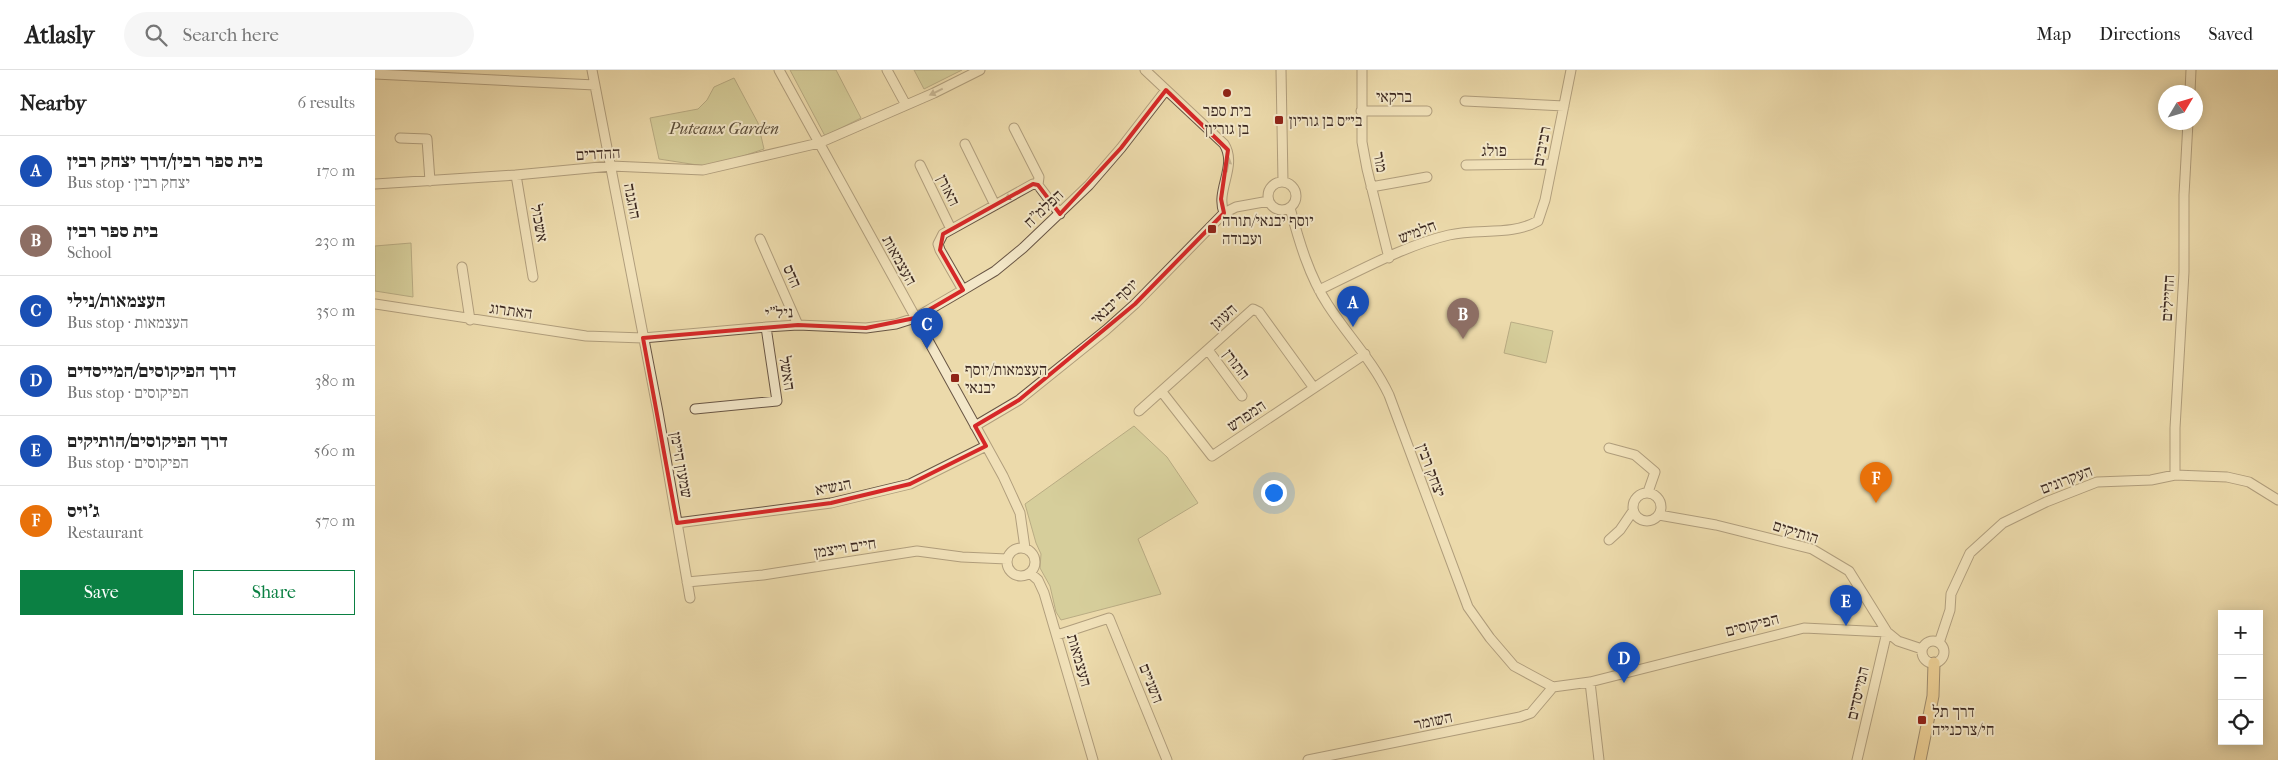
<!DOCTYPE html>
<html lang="en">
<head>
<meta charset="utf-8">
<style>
	:root { --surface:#fff; --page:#f6f6f6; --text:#222; --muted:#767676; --line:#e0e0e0; --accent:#0b8043 }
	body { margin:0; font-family:"IM FELL French Canon","Frank Ruhl Libre",serif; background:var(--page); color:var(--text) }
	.controls { position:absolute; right:15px; bottom:15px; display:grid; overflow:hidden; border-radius:0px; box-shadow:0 2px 12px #0003 }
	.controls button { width:45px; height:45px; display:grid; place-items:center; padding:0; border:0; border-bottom:1px solid var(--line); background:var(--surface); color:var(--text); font:25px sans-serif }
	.compass { position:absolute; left:1783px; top:15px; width:45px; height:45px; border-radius:50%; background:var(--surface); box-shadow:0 2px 12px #0003; rotate:52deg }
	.you { position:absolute; left:898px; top:422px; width:18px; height:18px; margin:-12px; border:4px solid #fff; border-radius:50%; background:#1a73e8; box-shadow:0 0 0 8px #1a73e833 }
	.badge { display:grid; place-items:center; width:32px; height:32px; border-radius:50%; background:var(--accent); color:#fff; font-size:16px; font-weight:700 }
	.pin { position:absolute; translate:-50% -41px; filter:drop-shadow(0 1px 2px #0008) }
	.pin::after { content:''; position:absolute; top:26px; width:18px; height:15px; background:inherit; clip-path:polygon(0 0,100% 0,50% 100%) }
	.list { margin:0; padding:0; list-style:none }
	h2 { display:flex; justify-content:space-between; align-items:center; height:65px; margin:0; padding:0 20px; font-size:21px }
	h2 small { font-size:16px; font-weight:400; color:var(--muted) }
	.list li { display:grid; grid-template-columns:32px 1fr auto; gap:15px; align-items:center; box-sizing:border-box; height:70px; padding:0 20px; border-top:1px solid var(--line) }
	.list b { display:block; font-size:19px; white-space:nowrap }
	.list p { margin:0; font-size:16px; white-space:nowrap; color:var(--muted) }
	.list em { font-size:16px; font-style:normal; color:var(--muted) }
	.actions { display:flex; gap:10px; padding:15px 20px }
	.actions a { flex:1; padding:11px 0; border:1px solid var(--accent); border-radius:0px; text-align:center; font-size:18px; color:var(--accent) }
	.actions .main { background:var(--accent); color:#fff }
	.icon { flex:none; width:28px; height:28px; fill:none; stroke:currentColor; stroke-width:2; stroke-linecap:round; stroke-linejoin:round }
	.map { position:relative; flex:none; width:1903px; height:690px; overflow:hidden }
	header { display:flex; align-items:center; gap:30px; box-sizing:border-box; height:70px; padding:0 25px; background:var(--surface); border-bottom:1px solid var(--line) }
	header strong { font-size:24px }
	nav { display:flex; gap:28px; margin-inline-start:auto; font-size:18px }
	.search { width:350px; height:45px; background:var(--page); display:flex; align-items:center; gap:12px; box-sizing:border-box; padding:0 18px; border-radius:28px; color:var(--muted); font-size:19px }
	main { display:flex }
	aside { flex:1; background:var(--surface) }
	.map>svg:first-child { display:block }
	.green { fill:#babe87; stroke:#7b7454 }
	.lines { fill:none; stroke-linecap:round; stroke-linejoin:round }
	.minor-casing { stroke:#685544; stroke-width:11 }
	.major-casing { stroke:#3c2921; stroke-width:13 }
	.minor { stroke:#f3e7c8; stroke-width:9 }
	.major { stroke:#e6bd76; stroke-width:11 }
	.oneway { fill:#988874 }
	.marked { fill:none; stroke:#d62828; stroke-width:4; stroke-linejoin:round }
	.poi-dot { fill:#8f2418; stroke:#f3e7c8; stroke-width:2 }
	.labels { text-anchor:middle; stroke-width:4; stroke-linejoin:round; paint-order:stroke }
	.street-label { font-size:16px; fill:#3c2921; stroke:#f3e7c8 }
	.poi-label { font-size:16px; fill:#3c2921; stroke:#f3e7c8; text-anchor:start }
	.park-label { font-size:16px; font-style:italic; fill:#5c4e3a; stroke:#f3e7c8 }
</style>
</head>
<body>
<header>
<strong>Atlasly</strong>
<div class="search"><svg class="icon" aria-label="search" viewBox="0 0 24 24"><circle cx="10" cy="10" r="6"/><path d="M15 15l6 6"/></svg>Search here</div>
<nav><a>Map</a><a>Directions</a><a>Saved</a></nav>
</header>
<main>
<aside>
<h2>Nearby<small>6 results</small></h2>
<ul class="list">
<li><span class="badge" style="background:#1a4fb4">A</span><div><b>בית ספר רבין/דרך יצחק רבין</b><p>Bus stop · יצחק רבין</p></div><em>170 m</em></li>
<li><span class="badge" style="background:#8d6e63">B</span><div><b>בית ספר רבין</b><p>School</p></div><em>230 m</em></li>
<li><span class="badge" style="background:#1a4fb4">C</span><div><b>העצמאות/נילי</b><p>Bus stop · העצמאות</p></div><em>350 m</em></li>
<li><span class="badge" style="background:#1a4fb4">D</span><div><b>דרך הפיקוסים/המייסדים</b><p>Bus stop · הפיקוסים</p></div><em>380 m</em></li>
<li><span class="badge" style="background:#1a4fb4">E</span><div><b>דרך הפיקוסים/הותיקים</b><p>Bus stop · הפיקוסים</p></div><em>560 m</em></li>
<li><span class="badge" style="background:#e8710a">F</span><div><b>ג'ויס</b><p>Restaurant</p></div><em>570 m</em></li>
</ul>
<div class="actions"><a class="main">Save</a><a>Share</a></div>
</aside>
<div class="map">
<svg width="1903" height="690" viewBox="0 0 1903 690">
	<rect width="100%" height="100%" fill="#ecdaab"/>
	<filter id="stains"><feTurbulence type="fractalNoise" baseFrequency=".004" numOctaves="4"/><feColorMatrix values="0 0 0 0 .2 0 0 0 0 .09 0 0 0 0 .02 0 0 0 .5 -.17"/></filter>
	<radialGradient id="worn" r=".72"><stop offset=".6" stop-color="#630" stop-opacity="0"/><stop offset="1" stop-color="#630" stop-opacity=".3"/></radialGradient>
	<path class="green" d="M 415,0 L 461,0 L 486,48 L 450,66 Z
		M 539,0 L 587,0 L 549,19 Z
		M 359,8 L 383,53 L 389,79 L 335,97 L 284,89 L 275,48 L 323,39 L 332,30 L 339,17 Z
		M 36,173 L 38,227 L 0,221 L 0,176 Z
		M 1136,252 L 1178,261 L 1171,293 L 1129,283 Z
		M 759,356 L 792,387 L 823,433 L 763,469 L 786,524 L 686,550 L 681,542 L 675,516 L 665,498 L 666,484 L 661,473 L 650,434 Z"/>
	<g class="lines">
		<defs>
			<path id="minor" d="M 217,0 L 283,342 L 315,528
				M 404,0 L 628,406 L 645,443 L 650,478
				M 512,0 L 531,35
				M 770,0 L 849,74 C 863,96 840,120 849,143
				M 906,0 L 908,111
				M 987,0 L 987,72 L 992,99 L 1014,188
				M 0,4 L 220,15
				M 1815,22 L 1816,0
				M 1090,31 L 1189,36
				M 986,41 L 1052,41
				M 639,58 L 664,107 L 663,115
				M 25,68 L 52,69 L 55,111
				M 590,74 L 620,135
				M 545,95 L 576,159
				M 1091,95 L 1177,94
				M 141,105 L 158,207
				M893 126a14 14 0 1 1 28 0a14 14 0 1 1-28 0Z
				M 0,114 L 141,105 L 236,96 L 328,100 L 444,73 L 559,23 L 605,0
				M 996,117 L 1052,107
				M 915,138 C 924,171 934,206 953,235 C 973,266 998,291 1014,325 L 1093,537 L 1115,568 L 1139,596 L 1178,617 L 1215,612 L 1429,558 L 1512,562 L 1523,571 L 1547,579
				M 385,169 L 423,255
				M 87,197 L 95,250
				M 588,220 L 565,180 L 563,174 L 568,164 L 658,114 L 663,115 L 685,144
				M 944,220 C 984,201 1031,175 1074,165 C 1103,158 1137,166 1163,151 L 1170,130 L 1196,0
				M 0,234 L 211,266 L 268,268 L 391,257 L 423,255 L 491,258 L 521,254 L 540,248 L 588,220 L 620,201 L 648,178 L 714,115 L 746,78 L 791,20
				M 833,280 L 867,326
				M 787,322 L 837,386 L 990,284
				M 320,339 L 402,331 L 391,257
				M 764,341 L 878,239 L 884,242 L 939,318
				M 600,356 L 644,330 L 731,260 L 760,234 L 849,143 L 861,137 L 894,131
				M 1234,378 L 1260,385 L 1280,402 L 1273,422
				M 1800,405 L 1800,358 L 1809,202 L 1809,125 L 1813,52
				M1258 437a14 14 0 1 1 28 0a14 14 0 1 1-28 0Z
				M 1284,445 L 1341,455 L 1437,479 L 1474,501 L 1512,562 L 1482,690
				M 302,453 L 456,433 L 535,414 L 611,376
				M 1234,470 L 1245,460 L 1258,441
				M632 492a14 14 0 1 1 28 0a14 14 0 1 1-28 0Z
				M 655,503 L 663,510 L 669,523 L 718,690
				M 312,512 L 388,505 L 542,481 L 587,487 L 632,489
				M 682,565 L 734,548 L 792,690
				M1547 582a11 11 0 1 1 22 0a11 11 0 1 1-22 0Z
				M 1564,573 L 1575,540 L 1576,524 L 1595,483 L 1628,453 L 1671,432 L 1722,412 L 1776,410 L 1800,405 L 1852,407 L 1874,412 L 1903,430
				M 1215,612 L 1224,690
				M 933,690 L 1145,647 L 1156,643 L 1178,617"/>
			<path id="major" d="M 1545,690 L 1558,626 L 1559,593"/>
		</defs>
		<use href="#minor" class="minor-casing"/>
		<use href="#major" class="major-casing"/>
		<use href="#minor" class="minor"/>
		<use href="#major" class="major"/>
	</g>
	<defs><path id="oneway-solid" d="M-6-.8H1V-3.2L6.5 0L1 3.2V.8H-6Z" transform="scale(1.25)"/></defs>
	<g class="oneway">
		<use href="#oneway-solid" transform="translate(561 22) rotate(154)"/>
		<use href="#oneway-solid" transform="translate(853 95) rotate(-80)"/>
		<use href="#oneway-solid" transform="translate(636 126) rotate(152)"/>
	</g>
	<path d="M0 0H1903V690H0ZM 791,20 L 853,80 L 846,129 L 849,143 L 760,234 L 644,330 L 600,356 L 611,376 L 535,414 L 456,433 L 302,453 L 268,268 L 423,255 L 491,258 L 540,248 L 588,220 L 565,180 L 568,164 L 658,114 L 663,115 L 685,144 L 746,78 Z" fill="#ecdaab" fill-opacity=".55" fill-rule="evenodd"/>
	<path class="marked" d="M 791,20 L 853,80 L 846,129 L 849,143 L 760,234 L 644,330 L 600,356 L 611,376 L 535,414 L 456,433 L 302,453 L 268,268 L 423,255 L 491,258 L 540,248 L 588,220 L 565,180 L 568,164 L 658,114 L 663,115 L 685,144 L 746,78 Z"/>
	<g class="poi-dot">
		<circle cx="852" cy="23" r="5"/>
		<rect x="899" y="45" width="10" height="10" rx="2.5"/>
		<rect x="832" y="154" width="10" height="10" rx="2.5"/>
		<rect x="575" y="303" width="10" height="10" rx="2.5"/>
		<rect x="1542" y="645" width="10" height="10" rx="2.5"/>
	</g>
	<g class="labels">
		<g class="street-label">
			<text x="1019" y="32">ברקאי</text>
			<text transform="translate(1166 76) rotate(-79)" y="6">רביבים</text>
			<text x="1119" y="86">פולג</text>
			<text transform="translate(223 83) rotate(-3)" y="6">ההדרים</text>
			<text transform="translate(1006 92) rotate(79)" y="6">מור</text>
			<text transform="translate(574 120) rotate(64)" y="6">האורן</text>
			<text transform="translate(258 131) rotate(79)" y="6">ההגנה</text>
			<text transform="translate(668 138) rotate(-43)" y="6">הפלמ"ח</text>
			<text transform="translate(165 153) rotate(80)" y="6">אשכול</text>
			<text transform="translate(1042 161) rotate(-21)" y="6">חלמיש</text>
			<text transform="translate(525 190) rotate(61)" y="6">העצמאות</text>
			<text transform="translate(418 206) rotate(66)" y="6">הדס</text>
			<text transform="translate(1792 228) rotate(-87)" y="6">החיילים</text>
			<text transform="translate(739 231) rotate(-43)" y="6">יוסף יבנאי</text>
			<text transform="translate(136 240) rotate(8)" y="6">האתרוג</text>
			<text transform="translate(404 242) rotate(-3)" y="6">ניל"י</text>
			<text transform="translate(848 246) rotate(-42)" y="6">העוגן</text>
			<text transform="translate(862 294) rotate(53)" y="6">התורן</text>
			<text transform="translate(413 303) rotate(81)" y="6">האשל</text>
			<text transform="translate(871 345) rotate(-34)" y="6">המפרש</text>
			<text transform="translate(307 395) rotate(80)" y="6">שמעון היימן</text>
			<text transform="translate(1057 400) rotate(70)" y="6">יצחק רבין</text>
			<text transform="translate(1691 409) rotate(-21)" y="6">העקרונים</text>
			<text transform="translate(458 416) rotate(-11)" y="6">הנשיא</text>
			<text transform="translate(1421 461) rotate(17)" y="6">הותיקים</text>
			<text transform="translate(470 477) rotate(-9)" y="6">חיים וייצמן</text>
			<text transform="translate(1377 554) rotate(-14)" y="6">הפיקוסים</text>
			<text transform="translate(705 590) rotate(74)" y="6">העצמאות</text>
			<text transform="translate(777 613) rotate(68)" y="6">השניים</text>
			<text transform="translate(1482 623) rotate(-77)" y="6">המייסדים</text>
			<text transform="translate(1058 650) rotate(-12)" y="6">השומר</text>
		</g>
		<g class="poi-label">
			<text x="852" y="46" text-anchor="middle">בית ספר<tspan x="852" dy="18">בן גוריון</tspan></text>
			<text x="914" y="56">בי״ס בן גוריון</text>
			<text x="847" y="156">יוסף יבנאי/תורה<tspan x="847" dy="18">ועבודה</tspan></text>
			<text x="590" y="305">העצמאות/יוסף<tspan x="590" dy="18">יבנאי</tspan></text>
			<text x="1557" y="647">דרך תל<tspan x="1557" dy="18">חי/צרכנייה</tspan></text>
		</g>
		<g class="park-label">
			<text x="349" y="64">Puteaux Garden</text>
		</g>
	</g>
	<rect width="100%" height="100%" filter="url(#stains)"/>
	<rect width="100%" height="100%" fill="url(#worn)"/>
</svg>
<div class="controls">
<button>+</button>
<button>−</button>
<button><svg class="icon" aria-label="locate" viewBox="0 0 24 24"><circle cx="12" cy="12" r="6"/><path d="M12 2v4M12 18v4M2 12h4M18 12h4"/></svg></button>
</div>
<svg class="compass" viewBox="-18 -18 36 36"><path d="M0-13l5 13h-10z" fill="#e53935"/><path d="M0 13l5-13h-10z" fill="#767676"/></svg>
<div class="you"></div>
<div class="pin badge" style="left:978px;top:257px;background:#1a4fb4">A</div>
<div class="pin badge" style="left:1088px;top:269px;background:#8d6e63">B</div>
<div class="pin badge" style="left:552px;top:279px;background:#1a4fb4">C</div>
<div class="pin badge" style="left:1249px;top:613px;background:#1a4fb4">D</div>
<div class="pin badge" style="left:1471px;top:556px;background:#1a4fb4">E</div>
<div class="pin badge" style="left:1501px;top:433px;background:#e8710a">F</div>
</div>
</main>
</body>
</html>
